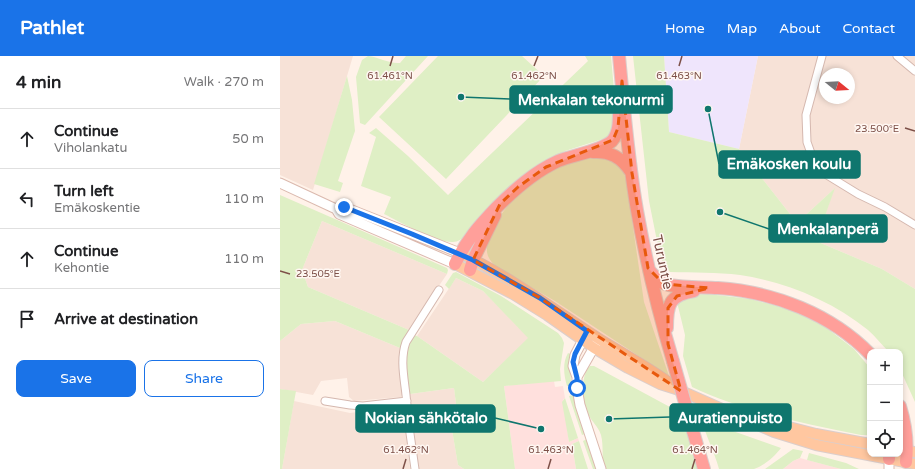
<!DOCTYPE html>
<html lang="en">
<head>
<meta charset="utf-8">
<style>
	:root { --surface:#fff; --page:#f2f2f2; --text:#202124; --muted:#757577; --line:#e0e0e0; --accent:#1a73e8 }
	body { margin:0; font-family:"Varela Round",sans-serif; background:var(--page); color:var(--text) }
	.controls { position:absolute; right:12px; bottom:12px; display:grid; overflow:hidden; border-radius:8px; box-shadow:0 2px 6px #0003 }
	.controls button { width:36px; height:36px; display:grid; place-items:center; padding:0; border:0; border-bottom:1px solid var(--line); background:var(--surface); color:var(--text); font:20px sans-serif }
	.compass { position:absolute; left:539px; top:12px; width:36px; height:36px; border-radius:50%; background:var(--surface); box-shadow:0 2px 6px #0003; rotate:108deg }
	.stop { position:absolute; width:12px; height:12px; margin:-9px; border:3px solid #1a73e8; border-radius:50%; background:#fff }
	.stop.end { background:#1a73e8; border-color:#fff; box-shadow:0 1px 4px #0008 }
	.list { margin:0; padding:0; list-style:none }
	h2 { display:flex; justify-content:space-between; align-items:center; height:52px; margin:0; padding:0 16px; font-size:17px }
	h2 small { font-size:13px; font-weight:400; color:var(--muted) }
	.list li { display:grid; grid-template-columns:26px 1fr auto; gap:12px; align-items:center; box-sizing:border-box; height:60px; padding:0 16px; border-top:1px solid var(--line) }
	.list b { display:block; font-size:15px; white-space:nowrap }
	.list p { margin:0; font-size:13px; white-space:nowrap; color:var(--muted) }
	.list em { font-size:13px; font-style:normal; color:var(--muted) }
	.actions { display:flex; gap:8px; padding:12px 16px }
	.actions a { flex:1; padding:9px 0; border:1px solid var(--accent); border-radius:8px; text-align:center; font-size:14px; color:var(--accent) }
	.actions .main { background:var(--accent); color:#fff }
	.icon { flex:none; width:22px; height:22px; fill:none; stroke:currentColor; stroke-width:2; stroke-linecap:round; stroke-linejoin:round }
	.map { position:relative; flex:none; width:635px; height:413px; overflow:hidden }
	header { display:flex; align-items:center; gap:24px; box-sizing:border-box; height:56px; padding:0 20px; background:var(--accent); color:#fff }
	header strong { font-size:19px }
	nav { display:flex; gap:22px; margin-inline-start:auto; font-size:14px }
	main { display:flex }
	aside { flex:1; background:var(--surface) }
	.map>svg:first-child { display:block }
	.residential { fill:#f7e2d7; fill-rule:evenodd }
	.commercial { fill:#ffe0dd }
	.education { fill:#efe5fc }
	.green { fill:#dfefc5 }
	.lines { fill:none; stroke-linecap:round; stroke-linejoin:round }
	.street-casing { stroke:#d5b8af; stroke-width:9 }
	.secondary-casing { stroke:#dbb9ae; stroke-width:11 }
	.primary-casing { stroke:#dbcecc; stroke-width:12 }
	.highway-casing { stroke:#dbcecc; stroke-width:14 }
	.street { stroke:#fff; stroke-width:7 }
	.secondary { stroke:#fff; stroke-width:9 }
	.primary { stroke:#ffc7a0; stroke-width:10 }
	.highway { stroke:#ff9f9a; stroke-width:12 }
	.highway-bridge-casing { stroke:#dbcecc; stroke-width:14; stroke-linecap:butt }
	.highway-bridge { stroke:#ff9f9a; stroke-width:12 }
	.route { stroke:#1a73e8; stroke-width:5 }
	.marked { fill:#e8590c; fill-opacity:0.2; stroke:#e8590c; stroke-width:3; stroke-dasharray:8 5; stroke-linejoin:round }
	.ticks { fill:none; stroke:#7d5048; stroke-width:1.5 }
	.labels { text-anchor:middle; stroke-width:3; stroke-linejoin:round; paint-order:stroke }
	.street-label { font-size:14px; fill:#7d5048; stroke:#fff7f2 }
	.ticks-label { font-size:10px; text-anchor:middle; fill:#7d5048; stroke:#fff7f2; stroke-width:3; stroke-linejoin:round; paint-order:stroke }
	.leader { fill:none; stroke:#0f766e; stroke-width:1.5 }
	.callout-dot { fill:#0f766e; stroke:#fff7f2; stroke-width:1.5 }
	.callout { fill:#0f766e; stroke:#0f766e; stroke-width:1.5 }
	.callout-label { font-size:15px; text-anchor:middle; font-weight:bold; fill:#fff }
</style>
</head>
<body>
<header>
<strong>Pathlet</strong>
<nav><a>Home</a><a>Map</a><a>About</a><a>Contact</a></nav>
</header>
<main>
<aside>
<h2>4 min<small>Walk · 270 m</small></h2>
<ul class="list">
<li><svg class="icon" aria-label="ahead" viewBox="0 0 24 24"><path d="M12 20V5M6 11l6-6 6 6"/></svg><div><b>Continue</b><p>Viholankatu</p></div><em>50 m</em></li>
<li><svg class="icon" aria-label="left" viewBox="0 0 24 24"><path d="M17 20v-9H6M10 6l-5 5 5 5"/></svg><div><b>Turn left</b><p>Emäkoskentie</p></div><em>110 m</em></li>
<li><svg class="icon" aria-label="ahead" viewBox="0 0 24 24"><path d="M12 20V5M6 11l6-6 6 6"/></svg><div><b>Continue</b><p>Kehontie</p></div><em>110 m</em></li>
<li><svg class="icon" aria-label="arrive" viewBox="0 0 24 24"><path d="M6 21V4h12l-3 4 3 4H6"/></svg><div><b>Arrive at destination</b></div></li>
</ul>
<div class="actions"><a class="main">Save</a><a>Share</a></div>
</aside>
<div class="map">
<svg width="635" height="413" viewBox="0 0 635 413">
	<rect width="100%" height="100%" fill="#fff2e9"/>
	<path class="residential" d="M 0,0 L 73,0 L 33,134 L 0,119 Z
		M 478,0 L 635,0 L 635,233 L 602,213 L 536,185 L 554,133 L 517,167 L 459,93 ZM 545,18 L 569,18 L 569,42 L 545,42 Z
		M 42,165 L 167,218 L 129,274 L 28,231 L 22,214 Z
		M 176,222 L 203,235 L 249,282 L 203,326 L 137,280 Z
		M 55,265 L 120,292 L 119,299 L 122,339 L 121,341 L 74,345 L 69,341 L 67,322 L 41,325 L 33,339 L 0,333 L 0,285 L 21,268 Z
		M 174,332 L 176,348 L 171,368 L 178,409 L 184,413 L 138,413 L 130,338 Z
		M 14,345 L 70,357 L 120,350 L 123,352 L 130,413 L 2,413 Z"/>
	<path class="commercial" d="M 274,325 L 275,331 L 283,330 L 285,342 L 283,344 L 289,386 L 298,382 L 299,385 L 292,388 L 296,413 L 235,413 L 224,330 Z
		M 520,402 L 561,413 L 564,413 L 503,413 L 513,405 Z"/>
	<path class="education" d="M 384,0 L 478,0 L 459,93 L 389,76 Z"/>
	<path class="green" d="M 88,0 C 99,1 109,8 120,7 L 126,0 L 148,0 L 85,69 L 80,67 L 76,21 L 82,4 Z
		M 158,0 L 242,0 L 264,20 L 166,123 L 99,61 Z
		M 305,0 L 331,0 L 337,69 L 326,82 L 285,95 L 255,111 L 235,126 L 186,179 C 182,183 178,186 173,186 C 157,187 120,166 104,158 L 111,141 L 81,130 L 96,81 L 89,77 L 96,72 L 128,100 L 168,139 L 308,5 Z
		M 353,0 L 384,0 L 389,76 L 459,93 L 517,167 L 555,132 L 536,185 L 602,213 L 635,233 L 635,346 L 620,313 L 620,296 L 609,296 C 602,289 595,280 588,274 C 552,245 506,226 460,219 C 437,216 413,217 390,216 L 383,207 L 379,195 L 369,145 Z
		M 67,20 L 72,44 L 75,75 L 58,125 L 63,127 L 60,136 L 34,128 Z
		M 315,100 L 327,100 L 343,114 L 346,124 L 364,246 L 389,320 L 275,245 L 218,212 C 214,209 210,205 208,200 C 199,175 241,132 261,120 C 278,110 295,104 315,100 Z
		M 0,139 L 167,212 L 168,214 L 167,218 L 42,165 L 22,214 L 28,231 L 129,274 L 120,292 L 55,265 L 21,268 L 0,285 Z
		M 176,216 L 221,240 L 278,277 L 282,282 L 284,287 L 280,313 L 281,325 L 224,330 L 235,413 L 184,413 L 178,409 L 171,368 L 176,348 L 174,332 L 130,338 C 127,317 122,298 133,279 L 137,280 L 203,326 L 248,282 L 203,235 L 176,222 L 169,233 L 165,229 L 173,217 Z
		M 428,238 L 470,243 L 497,250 L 518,257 L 544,270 L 574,293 L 590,312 L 590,379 L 581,379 C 524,367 465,356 412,331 L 403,300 L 405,279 L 397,246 L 410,239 Z
		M 288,297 L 290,298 L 291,329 L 287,330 C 284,320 282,307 288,297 Z
		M 310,310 L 314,310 L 401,357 L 418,413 L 325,413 C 321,402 324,390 321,379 C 318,370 312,366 308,358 C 302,348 300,318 310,310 Z
		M 0,333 L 16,335 L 2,413 L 0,413 Z
		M 293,339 L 305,378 L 302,379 L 289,340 Z
		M 285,342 L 298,382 L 289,386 L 282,346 Z
		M 420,359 L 450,374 L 501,392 C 495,400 484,410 474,413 C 465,413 449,413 439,413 C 434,395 425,378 420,359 Z
		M 307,383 L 316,413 L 313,413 L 303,385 Z
		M 299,385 L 308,413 L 296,413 L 292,388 Z
		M 513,393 L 523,395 L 520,402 L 513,405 L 503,413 L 485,413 Z
		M 529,397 L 566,407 L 579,413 L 561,413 L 527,404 Z"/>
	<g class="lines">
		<defs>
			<path id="street" d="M 542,0 L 526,59 L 527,86 L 532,100 L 547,119 L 578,138 L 605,151 L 635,169
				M 617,0 L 635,15
				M 45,345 L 70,349 L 83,350 L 127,345
				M 135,413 C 131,388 128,363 126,339 C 124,321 120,303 126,286 L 159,234"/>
			<path id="secondary" d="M 0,127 L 56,153 L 59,158 L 175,208
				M 56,153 L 61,151 L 67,152 L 180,197
				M 306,278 L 295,299 L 293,310 L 297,321 L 297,332 L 300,349 L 321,413
				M 297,321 L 317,286
				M 609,403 L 609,413"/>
			<path id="primary" d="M 180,197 C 230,221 273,253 319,283 C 343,298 368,311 391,328
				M 175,208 L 233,238 L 267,259 L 314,292 L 348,312 L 380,328 L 399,334 L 494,376 L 536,389 L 635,408
				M 477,363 L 536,378 L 590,388
				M 620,394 L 635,396"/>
			<path id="highway" d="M 339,0 C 344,51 348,103 357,154 C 366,205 378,255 393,305
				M 313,96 C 330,95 341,101 351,116
				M 175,208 C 187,183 199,170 217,151 C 235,133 254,116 278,105 C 292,99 321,95 332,85 C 339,77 339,66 339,56
				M 190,214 L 193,204 L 215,159
				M 369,214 L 380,226 L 389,229 C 405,232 422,231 438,232 C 494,236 551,258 590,298
				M 387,272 C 387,249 389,239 414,235
				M 620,350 C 626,369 628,387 626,406
				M 413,375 L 424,413
				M 609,403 L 609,398"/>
		</defs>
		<use href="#street" class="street-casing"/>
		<use href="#secondary" class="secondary-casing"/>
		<use href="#primary" class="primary-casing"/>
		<use href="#highway" class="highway-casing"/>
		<use href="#street" class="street"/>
		<use href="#secondary" class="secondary"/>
		<use href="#primary" class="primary"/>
		<use href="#highway" class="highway"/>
		<defs>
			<path id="highway-bridge" d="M 393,305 L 413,375"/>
		</defs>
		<use href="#highway-bridge" class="highway-bridge-casing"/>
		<use href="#highway-bridge" class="highway-bridge"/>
	</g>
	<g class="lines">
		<path class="route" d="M 64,151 L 132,178 L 193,204 L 260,242 L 307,275 L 295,298 L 293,306 L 297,322 L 297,332"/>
	</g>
	<path class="marked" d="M 342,25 L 352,117 L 368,212 L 384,228 L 429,232 L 397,240 L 388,252 L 388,288 L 401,335 L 260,242 L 193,204 L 220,148 L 238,131 L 266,111 L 333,84 L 338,72 Z"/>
	<path class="ticks" d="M 110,10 L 113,0M 254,10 L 258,0M 399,10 L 402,0M 625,72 L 635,75M 0,215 L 10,218M 123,413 L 126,403M 268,413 L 271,403M 412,413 L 415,403"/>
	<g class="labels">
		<g class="street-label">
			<text transform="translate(383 206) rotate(78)" y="5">Turuntie</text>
		</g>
	</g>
	<g class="ticks-label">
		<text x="110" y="23">61.461°N</text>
		<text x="254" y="23">61.462°N</text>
		<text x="399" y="23">61.463°N</text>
		<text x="597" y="76">23.500°E</text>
		<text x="38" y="221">23.505°E</text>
		<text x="126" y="397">61.462°N</text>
		<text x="271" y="397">61.463°N</text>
		<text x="415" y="397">61.464°N</text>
	</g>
	<path class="leader" d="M181 41L230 43M428 53L439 108M440 156L489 173M329 363L390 361M261 373L215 362"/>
	<g class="callout-dot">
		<circle cx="181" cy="41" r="4"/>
		<circle cx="428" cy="53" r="4"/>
		<circle cx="440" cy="156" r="4"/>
		<circle cx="329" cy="363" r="4"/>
		<circle cx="261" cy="373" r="4"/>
	</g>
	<g class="callout">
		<rect x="230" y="30" width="162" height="27" rx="4"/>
		<rect x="439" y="95" width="141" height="27" rx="4"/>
		<rect x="489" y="159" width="118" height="27" rx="4"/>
		<rect x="390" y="348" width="121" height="27" rx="4"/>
		<rect x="76" y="349" width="139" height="27" rx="4"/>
	</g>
	<g class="callout-label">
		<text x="311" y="49">Menkalan tekonurmi</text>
		<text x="509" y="113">Emäkosken koulu</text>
		<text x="548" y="178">Menkalanperä</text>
		<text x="450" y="367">Auratienpuisto</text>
		<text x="146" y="367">Nokian sähkötalo</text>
	</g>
</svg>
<div class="controls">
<button>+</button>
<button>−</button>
<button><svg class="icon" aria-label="locate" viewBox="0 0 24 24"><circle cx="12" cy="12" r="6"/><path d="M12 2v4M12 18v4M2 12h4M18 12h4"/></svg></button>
</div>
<svg class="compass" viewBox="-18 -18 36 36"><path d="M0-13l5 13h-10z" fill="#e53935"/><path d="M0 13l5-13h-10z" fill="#757577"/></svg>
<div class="stop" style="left:297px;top:332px"></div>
<div class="stop end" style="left:64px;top:151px"></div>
</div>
</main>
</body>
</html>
